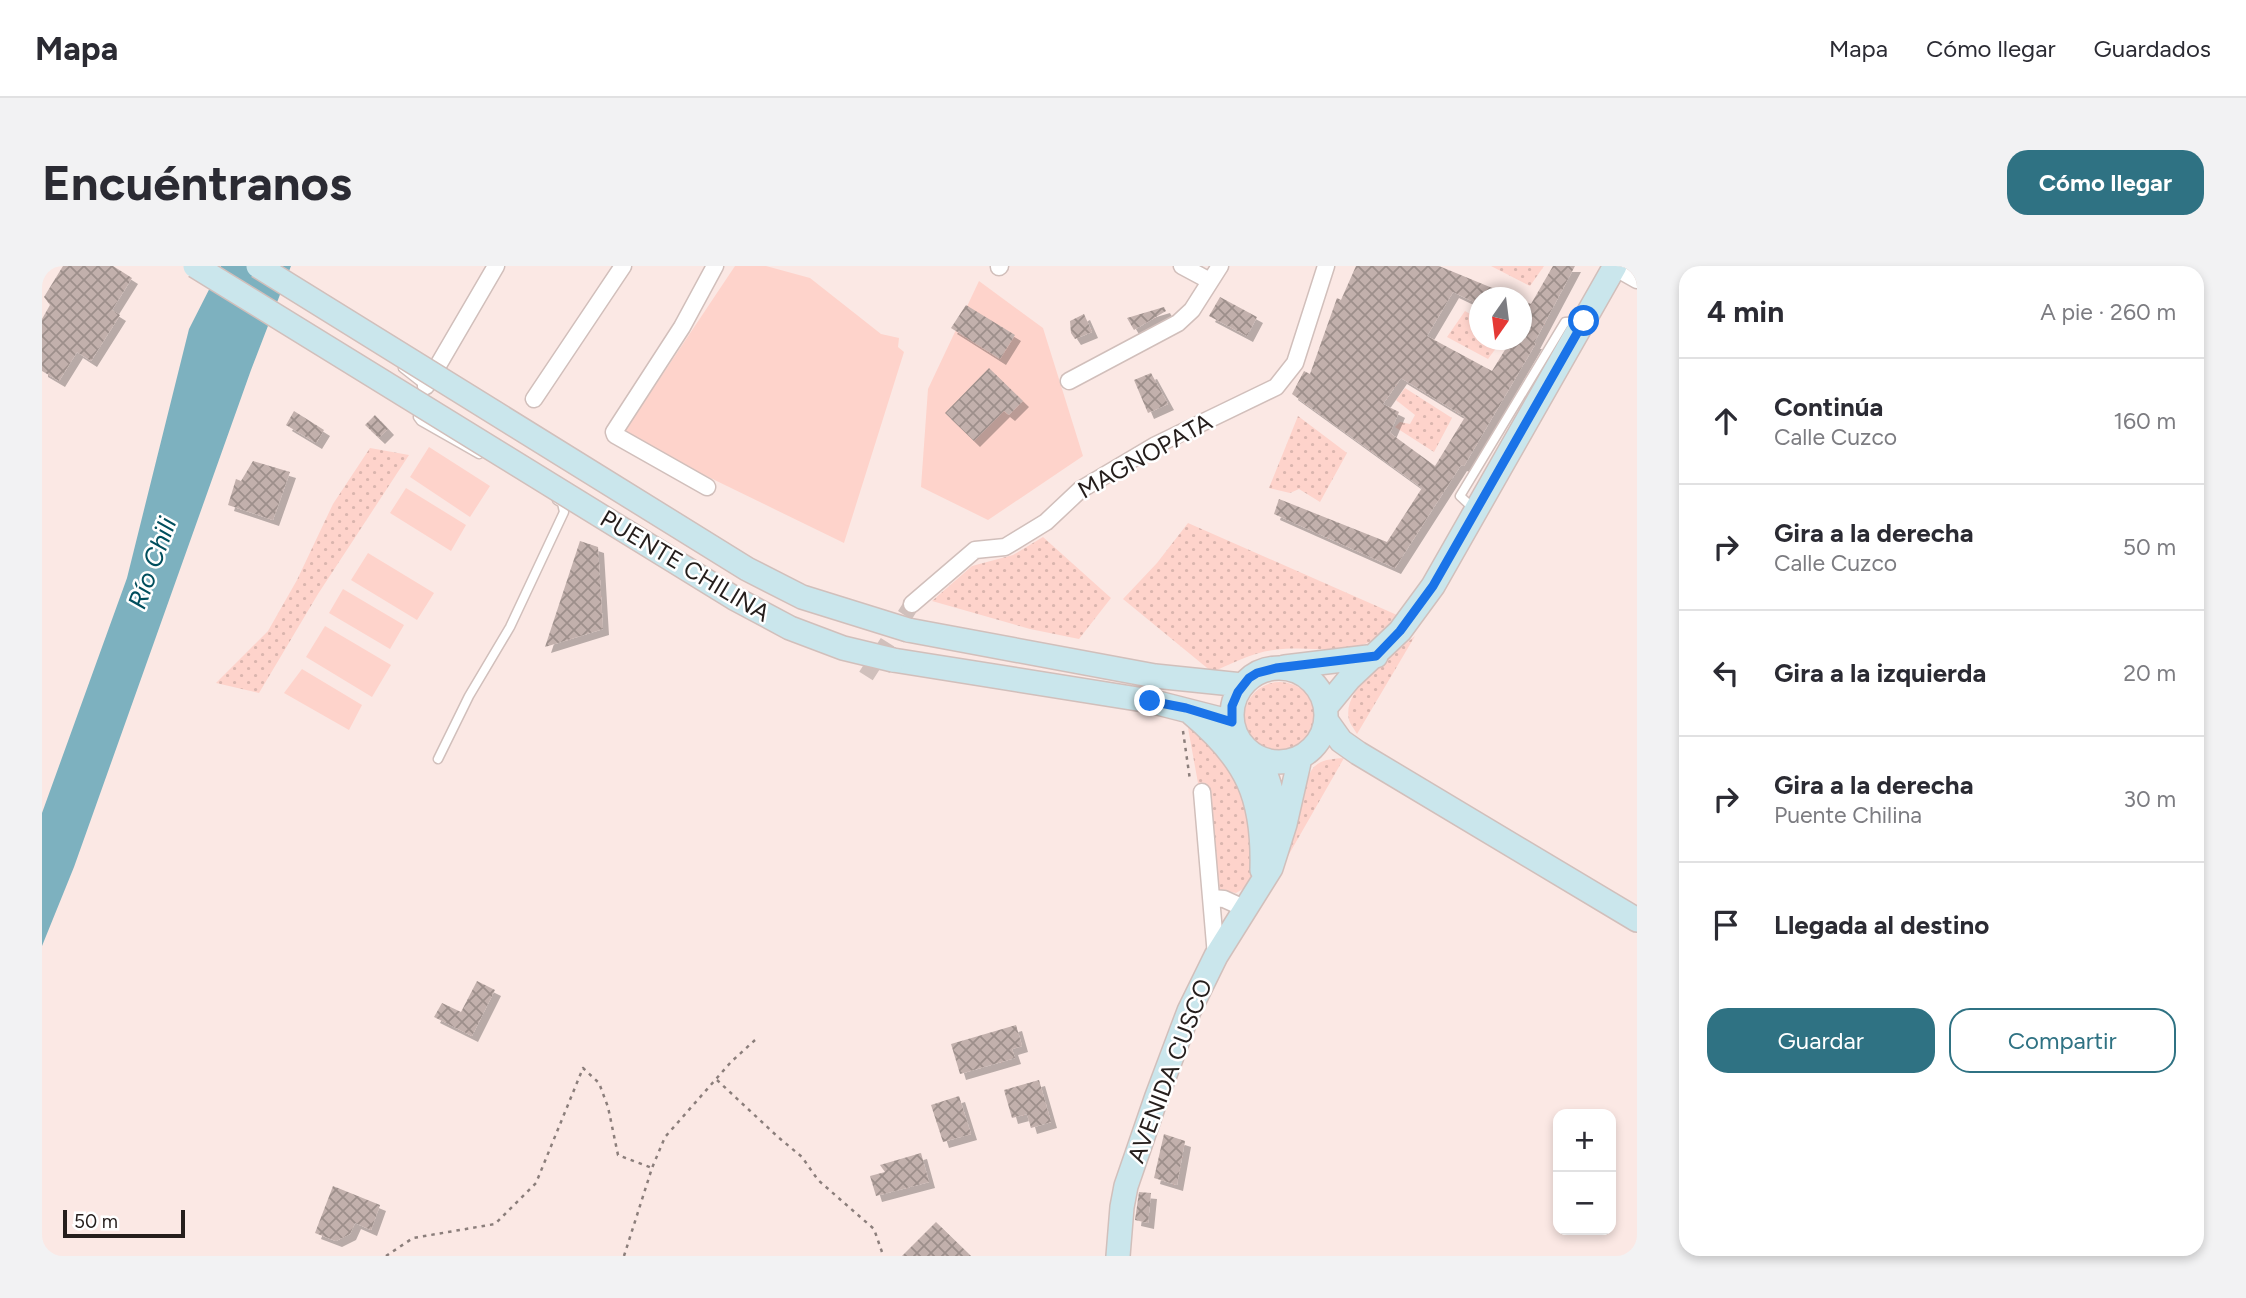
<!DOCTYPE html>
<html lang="es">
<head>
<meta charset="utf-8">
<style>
	:root { --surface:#fff; --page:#f2f2f3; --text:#2b2b33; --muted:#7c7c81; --line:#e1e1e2; --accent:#2f7283 }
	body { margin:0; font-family:Figtree,sans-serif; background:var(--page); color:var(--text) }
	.controls { position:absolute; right:21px; bottom:21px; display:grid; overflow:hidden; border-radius:14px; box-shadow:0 4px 10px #0003 }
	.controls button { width:63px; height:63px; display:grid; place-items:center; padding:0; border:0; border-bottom:2px solid var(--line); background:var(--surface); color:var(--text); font:35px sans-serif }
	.compass { position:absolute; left:1427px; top:21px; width:63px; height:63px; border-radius:50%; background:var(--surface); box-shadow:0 4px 10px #0003; rotate:194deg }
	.scale { position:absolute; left:21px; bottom:18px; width:122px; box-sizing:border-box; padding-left:7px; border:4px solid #251e1c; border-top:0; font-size:19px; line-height:24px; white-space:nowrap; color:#251e1c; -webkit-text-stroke:5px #fff; paint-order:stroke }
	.stop { position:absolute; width:21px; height:21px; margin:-16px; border:5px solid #1a73e8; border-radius:50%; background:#fff }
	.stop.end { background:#1a73e8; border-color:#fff; box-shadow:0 2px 7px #0008 }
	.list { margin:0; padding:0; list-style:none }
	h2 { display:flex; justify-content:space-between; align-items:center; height:91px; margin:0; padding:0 28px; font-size:30px }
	h2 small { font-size:23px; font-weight:400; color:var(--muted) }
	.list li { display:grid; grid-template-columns:46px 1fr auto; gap:21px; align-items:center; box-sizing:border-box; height:126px; padding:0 28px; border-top:2px solid var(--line) }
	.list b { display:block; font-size:26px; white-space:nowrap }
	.list p { margin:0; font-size:23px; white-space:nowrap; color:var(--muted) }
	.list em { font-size:23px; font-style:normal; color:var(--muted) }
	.actions { display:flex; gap:14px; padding:21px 28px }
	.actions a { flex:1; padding:16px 0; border:2px solid var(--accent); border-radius:21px; text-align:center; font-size:24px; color:var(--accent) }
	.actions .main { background:var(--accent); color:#fff }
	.icon { flex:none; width:38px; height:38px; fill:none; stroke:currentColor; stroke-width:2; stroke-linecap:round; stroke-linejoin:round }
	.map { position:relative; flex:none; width:1595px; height:990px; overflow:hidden; border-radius:21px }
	header { display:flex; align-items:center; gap:42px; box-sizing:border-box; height:98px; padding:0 35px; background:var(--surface); border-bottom:2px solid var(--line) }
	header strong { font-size:33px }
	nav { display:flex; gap:38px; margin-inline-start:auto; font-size:24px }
	.intro { display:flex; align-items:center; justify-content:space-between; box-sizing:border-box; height:168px; padding:0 42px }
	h1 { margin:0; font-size:49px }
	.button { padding:18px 32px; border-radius:21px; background:var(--accent); color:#fff; font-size:24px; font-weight:700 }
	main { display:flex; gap:42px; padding:0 42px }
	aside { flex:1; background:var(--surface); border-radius:21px; box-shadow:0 4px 10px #0003 }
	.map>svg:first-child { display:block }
	.grass { fill:url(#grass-dots) }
	.park { fill:#fed3cb }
	.water { fill:#7db1bf }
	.building { fill:url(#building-cross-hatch); fill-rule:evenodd; filter:url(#shadow) }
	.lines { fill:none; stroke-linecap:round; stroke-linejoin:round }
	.street-tunnel { stroke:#d0c0bc; stroke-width:16; stroke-dasharray:16 8; stroke-linecap:butt }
	.lane-casing { stroke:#d1bfbb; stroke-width:11 }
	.street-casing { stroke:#d1bfbb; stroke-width:19 }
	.secondary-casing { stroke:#d1bfbb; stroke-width:26 }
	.path { stroke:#8b7e7b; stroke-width:2.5; stroke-dasharray:3.5 5; stroke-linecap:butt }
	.lane { stroke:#fff; stroke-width:8 }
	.street { stroke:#fff; stroke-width:16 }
	.secondary { stroke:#cae6ec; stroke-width:23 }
	.secondary-bridge-casing { stroke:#d1bfbb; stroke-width:26; stroke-linecap:butt }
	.secondary-bridge { stroke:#cae6ec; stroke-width:23 }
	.route { stroke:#1a73e8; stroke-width:9 }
	.labels { text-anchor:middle; stroke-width:5; stroke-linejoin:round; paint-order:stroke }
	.street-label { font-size:24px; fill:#251e1c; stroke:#fff }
	.water-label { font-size:26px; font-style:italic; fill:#004e5d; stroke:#fff }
</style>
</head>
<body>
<header>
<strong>Mapa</strong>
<nav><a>Mapa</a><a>Cómo llegar</a><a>Guardados</a></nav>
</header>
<div class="intro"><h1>Encuéntranos</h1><a class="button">Cómo llegar</a></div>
<main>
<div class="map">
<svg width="1595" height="990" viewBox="0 0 1595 990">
	<defs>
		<pattern id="grass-dots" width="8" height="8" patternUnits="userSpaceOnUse" patternTransform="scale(1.75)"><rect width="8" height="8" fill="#fed3cb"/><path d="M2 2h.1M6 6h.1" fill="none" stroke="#dab5ae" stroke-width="1.8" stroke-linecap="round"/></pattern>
		<pattern id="building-cross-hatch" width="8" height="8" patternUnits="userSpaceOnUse" patternTransform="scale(1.75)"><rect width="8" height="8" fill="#c2b0ac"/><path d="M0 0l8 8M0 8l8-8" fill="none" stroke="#9d8f8b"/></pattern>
		<filter id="shadow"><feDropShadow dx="6" dy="6" stdDeviation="0" flood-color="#0004"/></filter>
	</defs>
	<rect width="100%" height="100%" fill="#fbe8e4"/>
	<path class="grass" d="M 1449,0 L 1502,0 L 1488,20 Z
		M 1423,45 L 1437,53 L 1437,74 L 1460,74 L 1446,93 L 1405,71 Z
		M 1363,122 L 1410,152 L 1392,186 L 1353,161 L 1358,156 L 1368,158 L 1373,149 L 1354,134 Z
		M 1256,150 L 1305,187 L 1278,236 L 1257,223 L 1248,227 L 1227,222 Z
		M 328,182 L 367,189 L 276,328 L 217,427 L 174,417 L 226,365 L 255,314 L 291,238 Z
		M 1146,257 L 1355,349 C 1324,400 1281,377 1232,384 C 1211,386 1189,398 1170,406 L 1081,333 L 1115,297 Z
		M 1001,271 L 1069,332 L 1037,373 L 988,363 L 890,335 L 930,300 L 971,289 Z
		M 1373,370 L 1315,468 C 1313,464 1308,458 1307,454 C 1299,422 1352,388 1373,370 Z
		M1202 452a36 36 0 1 1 72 0a36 36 0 1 1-72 0Z
		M 1146,462 C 1191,476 1214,540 1215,583 C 1215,594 1209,608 1206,620 L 1194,627 L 1177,624 L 1166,522 L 1156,517 Z
		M 1302,492 L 1246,590 C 1251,570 1259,515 1272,501 C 1280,493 1291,493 1302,492 Z"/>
	<path class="park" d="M 693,0 L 724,0 L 768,12 L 839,68 L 857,72 L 856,81 L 862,86 L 802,277 L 580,169 Z
		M 937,15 L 1001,62 L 1041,190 L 946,254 L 879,221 L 886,123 Z
		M 387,181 L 448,220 L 428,251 L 368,211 Z
		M 364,222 L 424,259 L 409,285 L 348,247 Z
		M 326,287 L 392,327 L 375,354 L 309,314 Z
		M 301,323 L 362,359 L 348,383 L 287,347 Z
		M 283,360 L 349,399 L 330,431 L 264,391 Z
		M 260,403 L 320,439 L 307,464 L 242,427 Z"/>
	<path class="water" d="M 179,0 L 249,0 L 209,104 L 32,601 L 0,680 L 0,547 L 85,312 L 147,63 Z"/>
	<path class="building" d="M 21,0 L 71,0 L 90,12 L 70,44 L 78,49 L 49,95 L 35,86 L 17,115 L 0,105 L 0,53 L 8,39 L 2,31 Z
		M 1314,0 L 1397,0 L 1472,31 L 1438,32 L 1438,39 L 1411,26 L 1385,70 L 1450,105 L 1469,74 L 1480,74 L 1480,34 L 1489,38 L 1511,0 L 1533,0 L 1492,77 L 1494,77 L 1422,200 L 1419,199 L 1353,302 L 1232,248 L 1237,233 L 1345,276 L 1380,222 L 1250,128 L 1262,105 L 1268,108 L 1295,32 L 1299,34 ZM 1359,112 L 1423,151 L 1393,200 L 1348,167 L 1357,146 L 1341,138 Z
		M 1178,31 L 1215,51 L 1205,70 L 1167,50 Z
		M 924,39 L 973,69 L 958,93 L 909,62 Z
		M 1122,41 L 1124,45 L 1092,64 L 1085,52 Z
		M 1042,48 L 1050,66 L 1033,73 L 1029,67 L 1028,55 Z
		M 947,102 L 981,135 L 967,149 L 962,145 L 932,175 L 903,147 Z
		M 1109,107 L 1126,138 L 1106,147 L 1092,114 Z
		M 252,145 L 282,164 L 274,177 L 244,159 Z
		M 333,149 L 346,163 L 337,172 L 323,159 Z
		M 211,195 L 248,206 L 231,254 L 186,239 L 194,213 L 199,215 Z
		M 538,275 L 556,281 L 561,363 L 503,381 Z
		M 435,715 L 453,724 L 430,770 L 392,751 L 400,737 L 419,746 Z
		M 974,759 L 980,780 L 970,783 L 973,792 L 918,808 L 909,778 Z
		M 997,814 L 1009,856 L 989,862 L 985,848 L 970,852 L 962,824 Z
		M 917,830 L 929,868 L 901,876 L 889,839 Z
		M 1122,868 L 1143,875 L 1135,919 L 1112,912 Z
		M 879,887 L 887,916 L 834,930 L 828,910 L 843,906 L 838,899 Z
		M 291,920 L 338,939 L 329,964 L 313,957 L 308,968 L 294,975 L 273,967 Z
		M 1097,926 L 1109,927 L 1106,957 L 1093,954 Z
		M 894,956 L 929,990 L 860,990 Z"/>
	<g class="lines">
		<path class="street-tunnel" d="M 824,410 L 870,338"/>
		<defs>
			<path id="lane" d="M 361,102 L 384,120 L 383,123
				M 377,142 L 376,151 L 379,155 L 437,188
				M 1433,244 L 1418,230 L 1523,56 L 1539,55
				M 396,493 L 427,430 L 468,361 L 522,246 L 520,237 L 515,234"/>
			<path id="street" d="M 1140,0 L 1168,15
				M 957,1 L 958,0
				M 1572,1 L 1595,14
				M 1027,115 L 1136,57 L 1150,44 L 1178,0
				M 384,120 L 454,0
				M 492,133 L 581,0
				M 665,221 L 573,169 L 572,166 L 640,61 L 673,0
				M 870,338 L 933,284 L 963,281 L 1004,256 L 1038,224 L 1114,179 L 1234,121 L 1253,97 L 1284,0
				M 1160,526 L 1174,690
				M 1170,632 L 1182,633 L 1204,643"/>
			<path id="secondary" d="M 866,364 L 1113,410 L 1200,419
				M 851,394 L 1108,435 L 1190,456
				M 1243,401 L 1334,390
				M1190 449a47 47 0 1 1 94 0a47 47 0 1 1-94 0Z
				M 1284,441 L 1307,413 L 1358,365 L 1391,320 L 1573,0
				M 1149,447 C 1205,494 1222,531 1220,604
				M 1284,454 L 1299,475 L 1316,487 L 1595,654
				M 1217,492 C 1228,516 1236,540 1230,567
				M 1076,990 L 1080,941 L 1084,920 L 1115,830 L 1147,745 L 1174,690 L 1229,602 L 1243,558 L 1258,492"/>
		</defs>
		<use href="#lane" class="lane-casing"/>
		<use href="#street" class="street-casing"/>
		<use href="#secondary" class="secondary-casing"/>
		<path class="path" d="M 1141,465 L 1148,514
			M 675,814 L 736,871 L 760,891 L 776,914 L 832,963 L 841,989
			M 344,990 L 371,972 L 453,958 L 494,917 L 541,802 L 557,817 L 566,841 L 576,889 L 610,902
			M 582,990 L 610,902 L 623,871 L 689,796 L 713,774"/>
		<use href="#lane" class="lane"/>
		<use href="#street" class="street"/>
		<use href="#secondary" class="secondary"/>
		<defs>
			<path id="secondary-bridge" d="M 153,0 L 692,332 L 748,362 L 801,382 L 851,394
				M 216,0 L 705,303 L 760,331 L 866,364"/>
		</defs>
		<use href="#secondary-bridge" class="secondary-bridge-casing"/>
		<use href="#secondary-bridge" class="secondary-bridge"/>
	</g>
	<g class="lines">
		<path class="route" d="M 1108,435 L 1144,442 L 1190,456 L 1190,440 L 1196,426 L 1207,412 L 1215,407 L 1234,402 L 1334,390 L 1358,365 L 1391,320 L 1542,55"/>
	</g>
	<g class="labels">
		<g class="street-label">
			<text transform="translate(1103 190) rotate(-29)" y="8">MAGNOPATA</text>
			<text transform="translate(643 300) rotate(31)" y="8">PUENTE CHILINA</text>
			<text transform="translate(1128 805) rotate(-69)" y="8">AVENIDA CUSCO</text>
		</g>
		<g class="water-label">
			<text transform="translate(110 297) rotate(-70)" y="9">Río Chili</text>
		</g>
	</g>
</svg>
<div class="controls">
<button>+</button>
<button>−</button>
</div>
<svg class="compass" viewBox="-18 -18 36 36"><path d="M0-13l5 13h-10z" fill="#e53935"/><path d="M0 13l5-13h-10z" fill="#7c7c81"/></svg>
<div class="scale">50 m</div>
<div class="stop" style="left:1542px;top:55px"></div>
<div class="stop end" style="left:1108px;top:435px"></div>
</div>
<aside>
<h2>4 min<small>A pie · 260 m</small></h2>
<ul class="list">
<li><svg class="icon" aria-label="ahead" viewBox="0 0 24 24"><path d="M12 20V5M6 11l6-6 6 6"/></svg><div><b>Continúa</b><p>Calle Cuzco</p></div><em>160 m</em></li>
<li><svg class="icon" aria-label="right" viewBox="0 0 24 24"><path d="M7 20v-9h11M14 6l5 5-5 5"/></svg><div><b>Gira a la derecha</b><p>Calle Cuzco</p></div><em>50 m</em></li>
<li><svg class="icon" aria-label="left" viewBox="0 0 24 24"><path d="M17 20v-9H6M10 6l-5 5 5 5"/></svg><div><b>Gira a la izquierda</b></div><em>20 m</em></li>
<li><svg class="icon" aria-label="right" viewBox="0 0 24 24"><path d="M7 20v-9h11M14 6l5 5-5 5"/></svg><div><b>Gira a la derecha</b><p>Puente Chilina</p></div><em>30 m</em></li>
<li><svg class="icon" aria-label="arrive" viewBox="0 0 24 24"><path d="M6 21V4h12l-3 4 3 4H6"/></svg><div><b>Llegada al destino</b></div></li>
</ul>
<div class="actions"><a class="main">Guardar</a><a>Compartir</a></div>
</aside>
</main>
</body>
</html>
